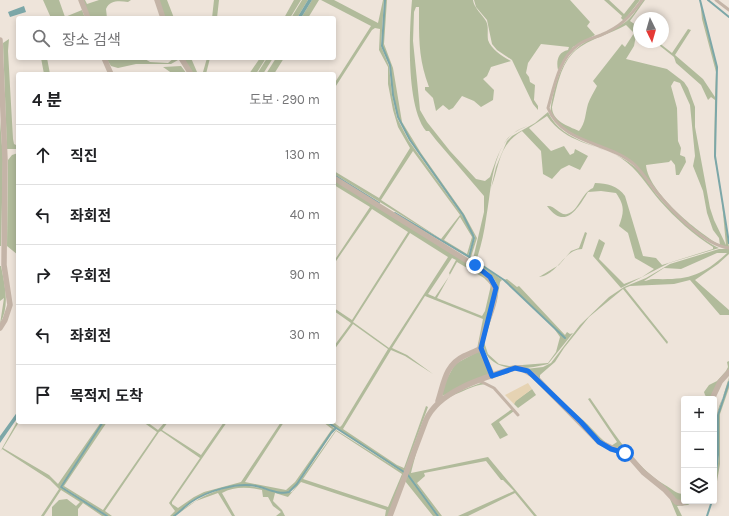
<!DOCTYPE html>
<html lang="ko">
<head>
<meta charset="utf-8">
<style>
	:root { --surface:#fff; --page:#f2f2f2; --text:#202124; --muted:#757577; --line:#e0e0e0 }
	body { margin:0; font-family:Karla,"Noto Sans KR",sans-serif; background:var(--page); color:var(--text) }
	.controls { position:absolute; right:12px; bottom:12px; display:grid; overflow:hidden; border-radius:4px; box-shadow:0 2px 6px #0003 }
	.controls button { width:36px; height:36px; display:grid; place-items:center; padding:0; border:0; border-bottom:1px solid var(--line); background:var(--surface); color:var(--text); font:20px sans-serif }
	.compass { position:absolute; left:633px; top:12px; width:36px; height:36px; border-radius:50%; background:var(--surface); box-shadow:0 2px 6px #0003; rotate:175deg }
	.stop { position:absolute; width:12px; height:12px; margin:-9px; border:3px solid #1a73e8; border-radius:50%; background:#fff }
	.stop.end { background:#1a73e8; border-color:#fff; box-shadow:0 1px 4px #0008 }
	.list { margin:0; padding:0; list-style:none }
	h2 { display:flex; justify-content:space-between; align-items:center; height:52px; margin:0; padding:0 16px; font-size:17px }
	h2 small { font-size:13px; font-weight:400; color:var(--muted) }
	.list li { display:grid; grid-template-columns:26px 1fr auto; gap:12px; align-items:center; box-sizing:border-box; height:60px; padding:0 16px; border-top:1px solid var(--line) }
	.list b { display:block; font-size:15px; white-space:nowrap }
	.list em { font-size:13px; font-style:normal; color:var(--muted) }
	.icon { flex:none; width:22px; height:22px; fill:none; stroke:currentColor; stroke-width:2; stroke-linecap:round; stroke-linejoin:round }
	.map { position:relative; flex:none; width:729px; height:516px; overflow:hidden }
	.search { position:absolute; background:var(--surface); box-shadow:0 2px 6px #0003; left:16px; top:16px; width:320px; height:44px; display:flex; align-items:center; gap:10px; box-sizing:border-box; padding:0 14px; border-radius:4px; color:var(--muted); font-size:15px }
	.panel { position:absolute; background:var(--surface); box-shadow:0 2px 6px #0003; left:16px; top:72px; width:320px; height:352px; border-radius:4px }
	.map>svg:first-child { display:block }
	.green { fill:#b1bb9b; fill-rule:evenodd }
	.sand { fill:#e6d3b3 }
	.water { fill:#7ca7a8 }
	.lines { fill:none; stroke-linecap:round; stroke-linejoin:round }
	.stream { stroke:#7ca7a8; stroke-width:2 }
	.lane { stroke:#c4b4a7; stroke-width:3 }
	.street { stroke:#c4b4a7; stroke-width:5.5 }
	.route { stroke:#1a73e8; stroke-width:5 }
</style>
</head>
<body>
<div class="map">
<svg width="729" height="516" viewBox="0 0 729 516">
	<rect width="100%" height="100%" fill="#eee4da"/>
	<path class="green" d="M 43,0 L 59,0 L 65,17 L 82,10 L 85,18 L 51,18 Z
		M 82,0 L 85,0 L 87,4 L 99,0 L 131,0 L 128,2 C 119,1 110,0 106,9 L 107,18 L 90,18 Z
		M 158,0 L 167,0 L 174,18 L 165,18 Z
		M 214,0 L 219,0 L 217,18 L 212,18 Z
		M 294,0 L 301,0 L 290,18 L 284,18 Z
		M 302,0 L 308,0 L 297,18 L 291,18 Z
		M 312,0 L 334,0 L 378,23 L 383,0 L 384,0 L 381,46 L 389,66 L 392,95 L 397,118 L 409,141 L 462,215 L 473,235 L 474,237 L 468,256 L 334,174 L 334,171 L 379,198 L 410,148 L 398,127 L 393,110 L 388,84 L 388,67 L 379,50 L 380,29 L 375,28 L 372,30 L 334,89 L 334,84 L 371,26 L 321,0 L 319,0 L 308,18 L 301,18 ZM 413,151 L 460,215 L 441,239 L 381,200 ZM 460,217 L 472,237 L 467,254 L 444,240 Z
		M 385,0 L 387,0 L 384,44 L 393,68 L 402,122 L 421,153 L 464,214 L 477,238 L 471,257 L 469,257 L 475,238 L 474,235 L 463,215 L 410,140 L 398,117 L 393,95 L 390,65 L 382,46 Z
		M 412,0 L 473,0 C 474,8 482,14 486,21 C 489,27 487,33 488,40 C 491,49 503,57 511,61 L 491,67 L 487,76 L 483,79 L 494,90 L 493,100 L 481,107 L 474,101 L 462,96 L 453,108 L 449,110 L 443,105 L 436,111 L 433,98 L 425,90 L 425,87 L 429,87 C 418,58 419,37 419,7 L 416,7 L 414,12 L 413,41 L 420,110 L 427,122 L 450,151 L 476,179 L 485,181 L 490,177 C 498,155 503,133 528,126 C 520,129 512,133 507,139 C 491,161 491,193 486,219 C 484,233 481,247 476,261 L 473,259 L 484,212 L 484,196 L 436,140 L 429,131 L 426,131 C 406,106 409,33 412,0 Z
		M 474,0 L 570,0 L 590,22 L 587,26 L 595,35 L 573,47 L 558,70 C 556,61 558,52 568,50 L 569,47 L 541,44 L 528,63 L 526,73 L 529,77 L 530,82 L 535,85 L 534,100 L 538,106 L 538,110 L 533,104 L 512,60 L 497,50 L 492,44 L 487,20 L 476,7 Z
		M 604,0 L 609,0 L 624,14 L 635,0 L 640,0 L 624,21 L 621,18 L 622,16 Z
		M 643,0 L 645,0 L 630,21 L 639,27 L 639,31 L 637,30 L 634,46 L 626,59 L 667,69 L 684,82 L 688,88 L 695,107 L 695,127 L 710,208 L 714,220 L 726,245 L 721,192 L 714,155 L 715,100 L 711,97 L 708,100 L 701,85 L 676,63 L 674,57 L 655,42 L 658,42 L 672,53 L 688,29 L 691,30 L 675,55 L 703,79 L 715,97 L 716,72 L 702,19 L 700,0 L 717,67 L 715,156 L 729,247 C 709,246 674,213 662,197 C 650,183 639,166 622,156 C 607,147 546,131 551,106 C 554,87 561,62 576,49 C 589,37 609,33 624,23 C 632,18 637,8 643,0 ZM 626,25 L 634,33 L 625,47 L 622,44 L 593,81 L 597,86 C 594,92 590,98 588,104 C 585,114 586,122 579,131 C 568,126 552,121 552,107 C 557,88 560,64 576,50 C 589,39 610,34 626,25 ZM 674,81 L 680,83 L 690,105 L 695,156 L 693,166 L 703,191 L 707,213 L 713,230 L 719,238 L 720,245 C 697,232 648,192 646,165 L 669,162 L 671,160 L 675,165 L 676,175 L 679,175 L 686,162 L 685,157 L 680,155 L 681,148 L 678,141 L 677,108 L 671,86 Z
		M 9,39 L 8,51 L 13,139 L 14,144 L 18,146 L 18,149 L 7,149 L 3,43 Z
		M 41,58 L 47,58 L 50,74 L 44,74 Z
		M 106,58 L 134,58 L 145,59 L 150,62 L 168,63 L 174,58 L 178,58 L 178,60 L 171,64 L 136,64 L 118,68 L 111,66 Z
		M 183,58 L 191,58 L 197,72 L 203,72 L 207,58 L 210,58 L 206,74 L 193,74 Z
		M 260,58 L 266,58 L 256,74 L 249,74 Z
		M 267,58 L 273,58 L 263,74 L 257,74 Z
		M 276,58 L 284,58 L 274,74 L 266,74 Z
		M 181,66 L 187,74 L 173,74 L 163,67 Z
		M 548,112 C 563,145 609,145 634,166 C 643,173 649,185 657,195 C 668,209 703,242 719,248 L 669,263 L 621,288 L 593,256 L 599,239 L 605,243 L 599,259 L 624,284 L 642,277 L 654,269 L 635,258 L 628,233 L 619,226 C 624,212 625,206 616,193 L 601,191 L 588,192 C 578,208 565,231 547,206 C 555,205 560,216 567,214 C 579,211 581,193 593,188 L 595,183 C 607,183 618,186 625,196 L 643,256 L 656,258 L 662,265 L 713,249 L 713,247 C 694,235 675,218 660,201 C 647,186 638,169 621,158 C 596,143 566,144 547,116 L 529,128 L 551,151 L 564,146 L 570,155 L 574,153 L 575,149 L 588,156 L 580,170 L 569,165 L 561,169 L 552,179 L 543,174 L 541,151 L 522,131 C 498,145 500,165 491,188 L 496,167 L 507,141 L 512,136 L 535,123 Z
		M 0,120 L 3,159 L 1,246 L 0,246 Z
		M 18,153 L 18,224 L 16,224 L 18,255 L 7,246 L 8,160 L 12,155 Z
		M 334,179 L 486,274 L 494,292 L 480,346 L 477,349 L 483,319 L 425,296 L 392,348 L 407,355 L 433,374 L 405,356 L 391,350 L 343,429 L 397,465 L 404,468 L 426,406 L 428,407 L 388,516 L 385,516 L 386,510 L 301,482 L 288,497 L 275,493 L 273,501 L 282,510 L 285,516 L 276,516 L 281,512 L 273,506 L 268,497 L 263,497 L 262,490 C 249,487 234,486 222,493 L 235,516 L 232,516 L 218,493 L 196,501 L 175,516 C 196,498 227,481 255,487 C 268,489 279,495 292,492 L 336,430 L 404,473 L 328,422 L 333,422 L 340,427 L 342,425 L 388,349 L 353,324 L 334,350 L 334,346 L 351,323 L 334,311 L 334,308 L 352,320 L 408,232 L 372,209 L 334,264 L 334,261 L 370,207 L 334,185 ZM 410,233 L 448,257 L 389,348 L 353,322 ZM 452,258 L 456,260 L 449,273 L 450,275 L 435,297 L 428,294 ZM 457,262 L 484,278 L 491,285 L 485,311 L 482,316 L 437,298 ZM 336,431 L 402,474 L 388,507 L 303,479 Z
		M 585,232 L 587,233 L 582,249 C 564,249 558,275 539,277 L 559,265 L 571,251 L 579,248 Z
		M 719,249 L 729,249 L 729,254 L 718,264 L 695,280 L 729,310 L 729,315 L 720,315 L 690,280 L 674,284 L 630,286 L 625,288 L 668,342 L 667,344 L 623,289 L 589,317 L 564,348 L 555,362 L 540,375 L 540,378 C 554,394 569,407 584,421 C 594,430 600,439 611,446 L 617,442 L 588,399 L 590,398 C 611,428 633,466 665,485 C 672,489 676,494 684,494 L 684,501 L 675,500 L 639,466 L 596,438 L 578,417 L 526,369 L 543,367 L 551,363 L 580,325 L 609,297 L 624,287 L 646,278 L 670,264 ZM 717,253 L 727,253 C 701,277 687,280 653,279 C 650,279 647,281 644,281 L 664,268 L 681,269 Z
		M 477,262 L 502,280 L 500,282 L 497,300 L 484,342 L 488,354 L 499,364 L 509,366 L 548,363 L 556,352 L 560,337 L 553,327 L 566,338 L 504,280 L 507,279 L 517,287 L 519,286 L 565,335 L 567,332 L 570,334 L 573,333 L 548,364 C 532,368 508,372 494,362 C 467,344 502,309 497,285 C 494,275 485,269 476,264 Z
		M 0,266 L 1,266 C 5,286 10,305 0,324 L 4,298 L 0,301 Z
		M 481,350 L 489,375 L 442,396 L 444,384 L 455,364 Z
		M 729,361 L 729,370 L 710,399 L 708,399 L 705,395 L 704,392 L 709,385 L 717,381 L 726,371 L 728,367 L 727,362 Z
		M 729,377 C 729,390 718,402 717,416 C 716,440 720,465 714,490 L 717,468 L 717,416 Z
		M 483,382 L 488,384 C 478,384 470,388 461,392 C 453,395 443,400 437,406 C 424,420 416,454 411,473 L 488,457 L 537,516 L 534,516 L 515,493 L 468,516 L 458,516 L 514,491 L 503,480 L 501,480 L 486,461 L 424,473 L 425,476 L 417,483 L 442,516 L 439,516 L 409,475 L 438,516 L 433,516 L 405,481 L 428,418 L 435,407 L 457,392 Z
		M 729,383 L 729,388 L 720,414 L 720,464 L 714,499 L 719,455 L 718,415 Z
		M 532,389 L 536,395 L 518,408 L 514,404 L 515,401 Z
		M 512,409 L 514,411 L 499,422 L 508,435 L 500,439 L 491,424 Z
		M 18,420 L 19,422 L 3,448 L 49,475 L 58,484 L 101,422 L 103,422 L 60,487 L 106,516 L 102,516 L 83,503 L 78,509 L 78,516 L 52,516 L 52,507 L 59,500 L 67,499 L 76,506 L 80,502 L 61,490 L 44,516 L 41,516 L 59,489 L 50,480 L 2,449 L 0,452 Z
		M 104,422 L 107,422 L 64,486 L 103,510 L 157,432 L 143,422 L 147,422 L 158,430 L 165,422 L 168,422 L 162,430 L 201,455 L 224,422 L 227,422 L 172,502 L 172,504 L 178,508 L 194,497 L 204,492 L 241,482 L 281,422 L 284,422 L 245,482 L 286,490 L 295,482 L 332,429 L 323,422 L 326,422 L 335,429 L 297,484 L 288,492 C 277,494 266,488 255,486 C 237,482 206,491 190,502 C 184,506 179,512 174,516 L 170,516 L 175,511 L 169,503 L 200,458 L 161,431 L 159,432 L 105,511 L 112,516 L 108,516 L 61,486 Z
		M 670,499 L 688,503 L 694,501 L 688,505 L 677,506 L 682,516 L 677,516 Z"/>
	<path class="sand" d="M 528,383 L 532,389 L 516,401 L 514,404 L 505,395 Z"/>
	<path class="water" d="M 308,0 L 312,0 L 301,18 L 297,18 Z
		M 24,6 L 26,12 L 10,17 L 8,12 Z
		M 18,411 L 18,417 L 0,443 L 0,436 Z"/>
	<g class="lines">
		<path class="stream" d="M 385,0 L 382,46 L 390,65 L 393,95 L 398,117 L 410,140 L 463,215 L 473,235 L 474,238 L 469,257
			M 700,0 L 717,67 L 715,156 L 729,243
			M 708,0 L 729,17
			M 334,175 L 379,203
			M 395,213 L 476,261
			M 477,262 L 504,280 L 565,338
			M 103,422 L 61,487 L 107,516
			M 327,422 L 404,472
			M 408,475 L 438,516
			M 714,491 L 718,455 L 718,415 L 729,382
			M 174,516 C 180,512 185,506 191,502 C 207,491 237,482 256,486 C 266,488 278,495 289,492 L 297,484 L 331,433 L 336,428
			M 707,516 L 712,501"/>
		<path class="lane" d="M 642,0 C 630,17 620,27 601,35 C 593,38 584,40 578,45 C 559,58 554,87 548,108 C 563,145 608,141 635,165 C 642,172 648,181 654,189 C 670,209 703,245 729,248
			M 716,0 L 729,10
			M 480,381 L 494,388 L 518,415"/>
		<path class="street" d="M 81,0 L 88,18
			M 157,0 L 163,18
			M 0,40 L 5,160 L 4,265 L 10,305 L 5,320 L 0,328
			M 104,58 L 111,74
			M 181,58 L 191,74
			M 334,178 L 477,267 C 505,286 494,301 485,329 C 484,335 481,341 481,347 C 482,356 490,367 492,376
			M 712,399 L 720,382 L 729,372
			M 438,401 C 444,383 445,365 464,356 C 470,353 476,351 481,348
			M 390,516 L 426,420 C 439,390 486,377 515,368 L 521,368 L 533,375 L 599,442 L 629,456 L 643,472 L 664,489 L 676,502 L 682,503 L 687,501"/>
	</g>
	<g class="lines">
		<path class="route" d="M 475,265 L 490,277 L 496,288 L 481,348 L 492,376 L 515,368 L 528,371 L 581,422 L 599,442 L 611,449 L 625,453"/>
	</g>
</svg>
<div class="controls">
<button>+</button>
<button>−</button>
<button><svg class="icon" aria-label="layers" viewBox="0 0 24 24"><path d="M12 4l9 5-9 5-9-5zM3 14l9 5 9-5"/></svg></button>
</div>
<svg class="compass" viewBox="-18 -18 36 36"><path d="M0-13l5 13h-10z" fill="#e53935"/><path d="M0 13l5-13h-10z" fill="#757577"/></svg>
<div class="stop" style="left:625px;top:453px"></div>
<div class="stop end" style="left:475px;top:265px"></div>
<div class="search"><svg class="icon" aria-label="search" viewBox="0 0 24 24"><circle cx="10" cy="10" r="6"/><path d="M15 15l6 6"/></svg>장소 검색</div>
<section class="panel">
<h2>4 분<small>도보 · 290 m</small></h2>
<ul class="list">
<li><svg class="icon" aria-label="ahead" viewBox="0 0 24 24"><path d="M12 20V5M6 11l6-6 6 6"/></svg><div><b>직진</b></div><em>130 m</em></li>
<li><svg class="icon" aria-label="left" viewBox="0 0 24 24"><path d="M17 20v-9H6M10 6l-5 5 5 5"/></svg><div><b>좌회전</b></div><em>40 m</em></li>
<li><svg class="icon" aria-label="right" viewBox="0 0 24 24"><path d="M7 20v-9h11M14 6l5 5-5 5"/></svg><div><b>우회전</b></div><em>90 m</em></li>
<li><svg class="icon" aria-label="left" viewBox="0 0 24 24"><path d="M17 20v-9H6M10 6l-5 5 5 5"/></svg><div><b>좌회전</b></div><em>30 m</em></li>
<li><svg class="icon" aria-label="arrive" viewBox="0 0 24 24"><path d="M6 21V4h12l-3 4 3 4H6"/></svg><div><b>목적지 도착</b></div></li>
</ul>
</section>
</div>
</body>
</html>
